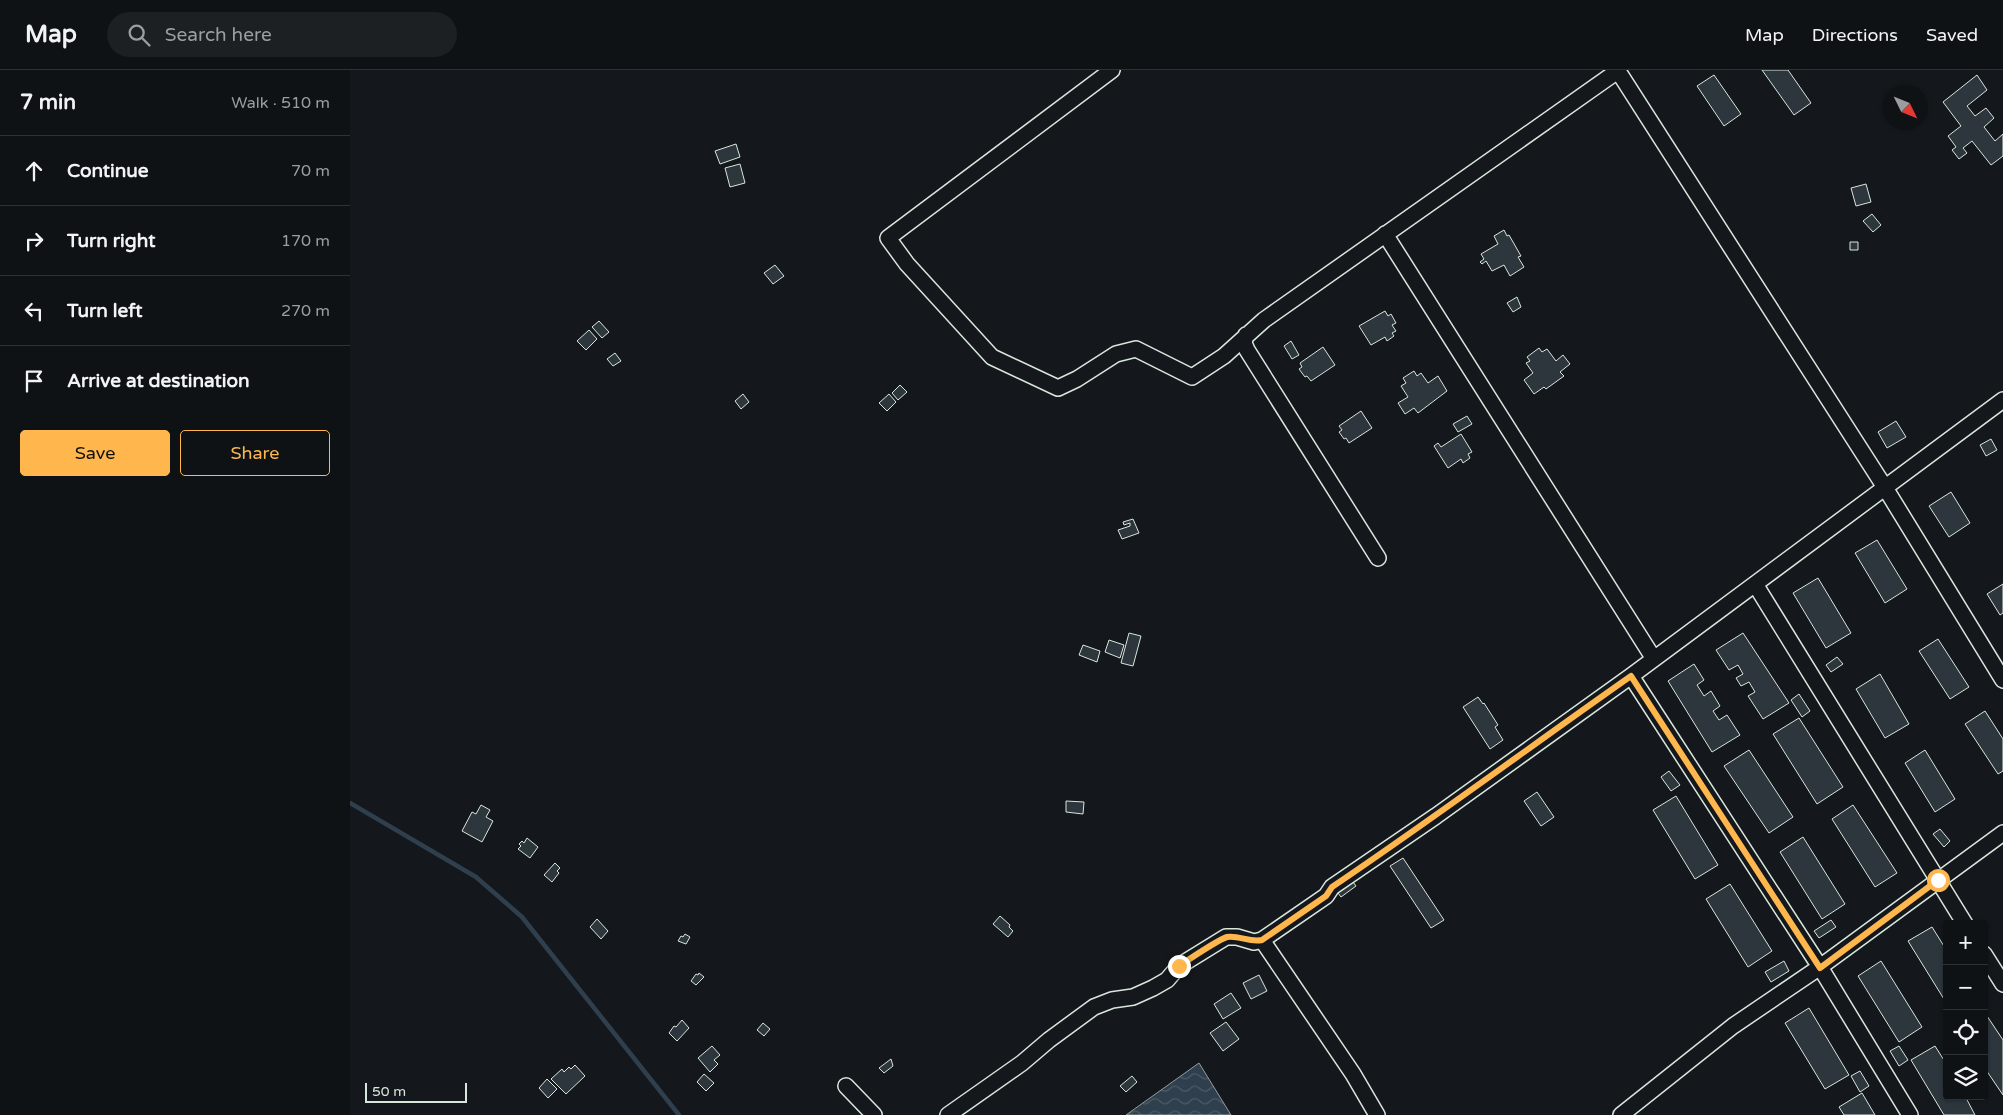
<!DOCTYPE html>
<html lang="en">
<head>
<meta charset="utf-8">
<style>
	:root { --surface:#0f1215; --page:#1d2022; --text:#f1f3f6; --muted:#9b9ea0; --line:#2f3234; --accent:#ffb74d }
	body { margin:0; font-family:"Varela Round",sans-serif; background:var(--page); color:var(--text) }
	.controls { position:absolute; right:15px; bottom:15px; display:grid; overflow:hidden; border-radius:5px; box-shadow:0 1px 4px #0004 }
	.controls button { width:45px; height:45px; display:grid; place-items:center; padding:0; border:0; border-bottom:1px solid var(--line); background:var(--surface); color:var(--text); font:25px sans-serif }
	.compass { position:absolute; left:1533px; top:15px; width:45px; height:45px; border-radius:50%; background:var(--surface); box-shadow:0 1px 4px #0004; rotate:133deg }
	.scale { position:absolute; left:15px; bottom:12px; width:102px; box-sizing:border-box; padding-left:5px; border:2px solid #d8e6dc; border-top:0; font-size:14px; line-height:18px; white-space:nowrap; color:#d8e6dc; -webkit-text-stroke:4px #14181c; paint-order:stroke }
	.stop { position:absolute; width:15px; height:15px; margin:-11px; border:4px solid #ffb74d; border-radius:50%; background:#fff }
	.stop.end { background:#ffb74d; border-color:#fff; box-shadow:0 1px 5px #0008 }
	.list { margin:0; padding:0; list-style:none }
	h2 { display:flex; justify-content:space-between; align-items:center; height:65px; margin:0; padding:0 20px; font-size:21px }
	h2 small { font-size:16px; font-weight:400; color:var(--muted) }
	.list li { display:grid; grid-template-columns:32px 1fr auto; gap:15px; align-items:center; box-sizing:border-box; height:70px; padding:0 20px; border-top:1px solid var(--line) }
	.list b { display:block; font-size:19px; white-space:nowrap }
	.list em { font-size:16px; font-style:normal; color:var(--muted) }
	.actions { display:flex; gap:10px; padding:15px 20px }
	.actions a { flex:1; padding:11px 0; border:1px solid var(--accent); border-radius:5px; text-align:center; font-size:18px; color:var(--accent) }
	.actions .main { background:var(--accent); color:#111 }
	.icon { flex:none; width:28px; height:28px; fill:none; stroke:currentColor; stroke-width:2; stroke-linecap:round; stroke-linejoin:round }
	.map { position:relative; flex:none; width:1653px; height:1045px; overflow:hidden }
	header { display:flex; align-items:center; gap:30px; box-sizing:border-box; height:70px; padding:0 25px; background:var(--surface); border-bottom:1px solid var(--line) }
	header strong { font-size:24px }
	nav { display:flex; gap:28px; margin-inline-start:auto; font-size:18px }
	.search { width:350px; height:45px; background:var(--page); display:flex; align-items:center; gap:12px; box-sizing:border-box; padding:0 18px; border-radius:28px; color:var(--muted); font-size:19px }
	main { display:flex }
	aside { flex:1; background:var(--surface) }
	.map>svg:first-child { display:block }
	.water { fill:url(#water-waves); stroke:#939e99 }
	.lines { fill:none; stroke-linecap:round; stroke-linejoin:round }
	.stream { stroke:#2f3f4d; stroke-width:4.5 }
	.building { fill:#2c363c; stroke:#d8e6dc }
	.minor-casing { stroke:#d8e6dc; stroke-width:18 }
	.minor { stroke:#14181c; stroke-width:15 }
	.route { stroke:#ffb74d; stroke-width:6 }
</style>
</head>
<body>
<header>
<strong>Map</strong>
<div class="search"><svg class="icon" aria-label="search" viewBox="0 0 24 24"><circle cx="10" cy="10" r="6"/><path d="M15 15l6 6"/></svg>Search here</div>
<nav><a>Map</a><a>Directions</a><a>Saved</a></nav>
</header>
<main>
<aside>
<h2>7 min<small>Walk · 510 m</small></h2>
<ul class="list">
<li><svg class="icon" aria-label="ahead" viewBox="0 0 24 24"><path d="M12 20V5M6 11l6-6 6 6"/></svg><div><b>Continue</b></div><em>70 m</em></li>
<li><svg class="icon" aria-label="right" viewBox="0 0 24 24"><path d="M7 20v-9h11M14 6l5 5-5 5"/></svg><div><b>Turn right</b></div><em>170 m</em></li>
<li><svg class="icon" aria-label="left" viewBox="0 0 24 24"><path d="M17 20v-9H6M10 6l-5 5 5 5"/></svg><div><b>Turn left</b></div><em>270 m</em></li>
<li><svg class="icon" aria-label="arrive" viewBox="0 0 24 24"><path d="M6 21V4h12l-3 4 3 4H6"/></svg><div><b>Arrive at destination</b></div></li>
</ul>
<div class="actions"><a class="main">Save</a><a>Share</a></div>
</aside>
<div class="map">
<svg width="1653" height="1045" viewBox="0 0 1653 1045">
	<defs>
		<pattern id="water-waves" width="16" height="10" patternUnits="userSpaceOnUse" patternTransform="scale(1.25)"><rect width="16" height="10" fill="#2f3f4d"/><path d="M0 5q4-4 8 0t8 0" fill="none" stroke="#4c5b66"/></pattern>
	</defs>
	<rect width="100%" height="100%" fill="#14181c"/>
	<path class="water" d="M 849,993 L 881,1045 L 776,1045 Z"/>
	<g class="lines">
		<path class="stream" d="M 0,733 L 126,807 L 172,847 L 329,1045"/>
	</g>
	<path class="building" d="M 1412,0 L 1438,0 L 1461,33 L 1444,45 Z
		M 1364,5 L 1391,44 L 1374,56 L 1347,16 Z
		M 1627,5 L 1637,20 L 1617,36 L 1625,46 L 1636,38 L 1644,48 L 1634,57 L 1645,71 L 1653,64 L 1653,86 L 1641,95 L 1622,71 L 1613,78 L 1617,83 L 1609,89 L 1602,80 L 1606,77 L 1598,66 L 1611,56 L 1593,32 Z
		M 386,74 L 390,87 L 370,94 L 365,81 Z
		M 390,94 L 395,113 L 380,117 L 375,98 Z
		M 1516,114 L 1521,132 L 1506,136 L 1501,118 Z
		M 1522,144 L 1531,155 L 1523,162 L 1513,151 Z
		M 1154,160 L 1157,166 L 1159,165 L 1171,186 L 1168,187 L 1174,197 L 1160,206 L 1154,195 L 1142,201 L 1136,191 L 1132,194 L 1130,192 L 1134,189 L 1131,184 L 1148,174 L 1144,166 Z
		M 1500,172 L 1508,172 L 1508,180 L 1500,180 Z
		M 425,195 L 434,206 L 423,214 L 414,203 Z
		M 1167,227 L 1171,237 L 1163,242 L 1157,233 Z
		M 1035,241 L 1038,246 L 1041,244 L 1046,253 L 1042,255 L 1046,261 L 1042,263 L 1044,266 L 1037,271 L 1035,267 L 1021,275 L 1009,256 Z
		M 249,251 L 259,262 L 252,268 L 242,257 Z
		M 239,260 L 247,269 L 236,280 L 227,271 Z
		M 941,271 L 949,285 L 942,289 L 934,276 Z
		M 973,277 L 985,295 L 961,311 L 957,306 L 955,307 L 949,299 L 952,297 L 950,293 Z
		M 1189,278 L 1192,282 L 1197,279 L 1206,291 L 1213,285 L 1220,294 L 1210,302 L 1214,306 L 1196,319 L 1194,317 L 1184,324 L 1174,310 L 1183,303 L 1176,293 L 1180,291 L 1177,287 Z
		M 265,283 L 271,291 L 263,296 L 257,289 Z
		M 1064,301 L 1067,306 L 1071,303 L 1078,313 L 1088,306 L 1097,321 L 1068,343 L 1064,338 L 1055,344 L 1048,333 L 1058,327 L 1051,316 L 1056,313 L 1053,308 Z
		M 550,315 L 557,322 L 548,330 L 542,323 Z
		M 393,324 L 399,332 L 391,339 L 385,331 Z
		M 539,324 L 546,332 L 537,341 L 529,333 Z
		M 1011,341 L 1022,358 L 999,373 L 996,368 L 994,369 L 989,362 L 992,360 L 989,356 Z
		M 1117,346 L 1122,354 L 1108,362 L 1103,354 Z
		M 1546,351 L 1556,367 L 1537,378 L 1528,362 Z
		M 1111,364 L 1122,382 L 1118,384 L 1120,388 L 1113,393 L 1111,389 L 1098,398 L 1084,376 L 1088,373 L 1091,377 Z
		M 1641,369 L 1647,380 L 1636,386 L 1630,375 Z
		M 1601,422 L 1620,453 L 1599,467 L 1579,436 Z
		M 783,449 L 789,463 L 772,469 L 768,460 L 780,456 L 780,453 L 774,455 L 773,452 Z
		M 1527,470 L 1557,519 L 1535,533 L 1505,483 Z
		M 1468,508 L 1501,563 L 1476,578 L 1443,523 Z
		M 1653,514 L 1653,543 L 1650,545 L 1637,524 Z
		M 779,563 L 791,566 L 783,596 L 771,593 Z
		M 1393,563 L 1439,633 L 1413,649 L 1398,626 L 1405,622 L 1399,612 L 1391,616 L 1386,608 L 1393,604 L 1388,595 L 1379,600 L 1366,580 Z
		M 1588,569 L 1619,617 L 1600,629 L 1569,581 Z
		M 759,570 L 774,575 L 770,588 L 755,582 Z
		M 733,575 L 750,581 L 747,592 L 729,585 Z
		M 1487,587 L 1493,594 L 1481,602 L 1476,595 Z
		M 1344,594 L 1354,610 L 1347,615 L 1354,626 L 1361,621 L 1370,636 L 1363,641 L 1369,650 L 1377,645 L 1390,665 L 1362,682 L 1318,611 Z
		M 1530,604 L 1559,654 L 1535,668 L 1506,619 Z
		M 1449,624 L 1460,641 L 1452,647 L 1441,630 Z
		M 1128,627 L 1133,634 L 1134,633 L 1148,655 L 1145,657 L 1153,670 L 1140,679 L 1113,637 Z
		M 1635,641 L 1653,669 L 1653,701 L 1648,704 L 1615,654 Z
		M 1449,648 L 1493,717 L 1467,734 L 1423,664 Z
		M 1399,680 L 1443,747 L 1419,763 L 1374,696 Z
		M 1575,680 L 1605,729 L 1585,742 L 1555,693 Z
		M 1319,701 L 1330,715 L 1321,721 L 1311,707 Z
		M 1187,722 L 1204,747 L 1191,756 L 1174,731 Z
		M 1326,726 L 1368,795 L 1345,809 L 1303,740 Z
		M 716,731 L 734,732 L 733,744 L 716,742 Z
		M 131,735 L 140,740 L 136,747 L 143,751 L 132,772 L 112,761 L 122,742 L 126,744 Z
		M 1503,735 L 1547,803 L 1525,817 L 1482,749 Z
		M 1590,759 L 1600,771 L 1594,777 L 1583,764 Z
		M 1453,767 L 1495,834 L 1472,849 L 1430,782 Z
		M 177,768 L 188,777 L 180,788 L 168,779 L 171,776 L 169,774 L 172,771 L 174,773 Z
		M 1053,788 L 1094,850 L 1081,858 L 1040,796 Z
		M 205,793 L 210,798 L 207,801 L 209,803 L 202,812 L 194,805 Z
		M 1000,808 L 1006,816 L 991,827 L 985,819 Z
		M 1380,814 L 1422,881 L 1398,897 L 1356,829 Z
		M 650,846 L 660,855 L 659,857 L 663,861 L 658,867 L 643,854 Z
		M 247,849 L 258,861 L 251,869 L 240,857 Z
		M 1481,850 L 1486,857 L 1469,868 L 1464,861 Z
		M 1582,857 L 1597,881 L 1597,934 L 1558,871 Z
		M 335,864 L 340,867 L 336,874 L 328,871 L 331,866 L 333,867 Z
		M 1434,891 L 1439,901 L 1421,912 L 1415,902 Z
		M 1531,891 L 1572,957 L 1549,972 L 1508,906 Z
		M 349,903 L 354,907 L 346,915 L 341,911 L 346,904 L 348,905 Z
		M 909,905 L 917,921 L 901,929 L 893,913 Z
		M 881,923 L 891,938 L 873,949 L 864,934 Z
		M 1459,938 L 1499,1005 L 1475,1019 L 1435,953 Z
		M 1635,943 L 1653,970 L 1653,1025 L 1634,997 Z
		M 332,950 L 339,958 L 327,971 L 319,963 L 324,956 L 326,957 Z
		M 876,952 L 889,969 L 873,981 L 860,963 Z
		M 413,953 L 420,959 L 414,966 L 407,960 Z
		M 362,976 L 370,985 L 364,990 L 368,994 L 360,1002 L 348,988 Z
		M 1549,976 L 1558,990 L 1549,996 L 1540,981 Z
		M 1585,976 L 1597,995 L 1597,1026 L 1615,1026 L 1625,1045 L 1594,1045 L 1561,990 Z
		M 541,989 L 543,996 L 534,1003 L 529,998 Z
		M 225,995 L 235,1006 L 216,1024 L 201,1009 L 212,999 L 214,1002 L 219,997 L 221,999 Z
		M 1510,1001 L 1519,1016 L 1510,1022 L 1501,1006 Z
		M 354,1004 L 364,1013 L 356,1021 L 347,1012 Z
		M 782,1006 L 787,1012 L 776,1022 L 770,1016 Z
		M 197,1009 L 207,1019 L 198,1028 L 189,1018 Z
		M 1512,1023 L 1525,1045 L 1494,1045 L 1489,1037 Z"/>
	<g class="lines">
		<defs>
			<path id="minor" d="M 762,0 L 538,168 L 557,194 L 642,287 L 708,318 L 727,309 L 766,284 L 786,279 L 842,307 L 874,286 L 914,250 L 1269,0
				M 1268,1 L 1534,416 L 1653,610
				M 1035,164 L 1304,589
				M 896,265 L 894,273 L 897,280 L 1028,488
				M 1405,514 L 1615,854
				M 1281,606 L 1470,897 L 1560,1045
				M 1634,884 L 1653,914
				M 496,1016 L 524,1045
				M 598,1045 L 672,993 L 699,970 L 744,937 L 762,930 L 783,927 L 803,918 L 817,910 L 829,896 L 876,867 L 887,867 L 904,872 L 912,870
				M 1027,1045 L 1003,1004 L 912,870 L 976,826 L 982,817 L 1086,746 L 1281,606 L 1653,330
				M 1271,1045 L 1383,956 L 1470,897 L 1653,763"/>
		</defs>
		<use href="#minor" class="minor-casing"/>
		<use href="#minor" class="minor"/>
	</g>
	<g class="lines">
		<path class="route" d="M 829,896 C 838,890 870,869 877,867 C 889,865 900,873 912,870 L 976,826 L 982,817 C 1083,749 1181,676 1281,606 L 1470,898 L 1588,810"/>
	</g>
</svg>
<div class="controls">
<button>+</button>
<button>−</button>
<button><svg class="icon" aria-label="locate" viewBox="0 0 24 24"><circle cx="12" cy="12" r="6"/><path d="M12 2v4M12 18v4M2 12h4M18 12h4"/></svg></button>
<button><svg class="icon" aria-label="layers" viewBox="0 0 24 24"><path d="M12 4l9 5-9 5-9-5zM3 14l9 5 9-5"/></svg></button>
</div>
<svg class="compass" viewBox="-18 -18 36 36"><path d="M0-13l5 13h-10z" fill="#e53935"/><path d="M0 13l5-13h-10z" fill="#9b9ea0"/></svg>
<div class="scale">50 m</div>
<div class="stop" style="left:1588px;top:810px"></div>
<div class="stop end" style="left:829px;top:896px"></div>
</div>
</main>
</body>
</html>
